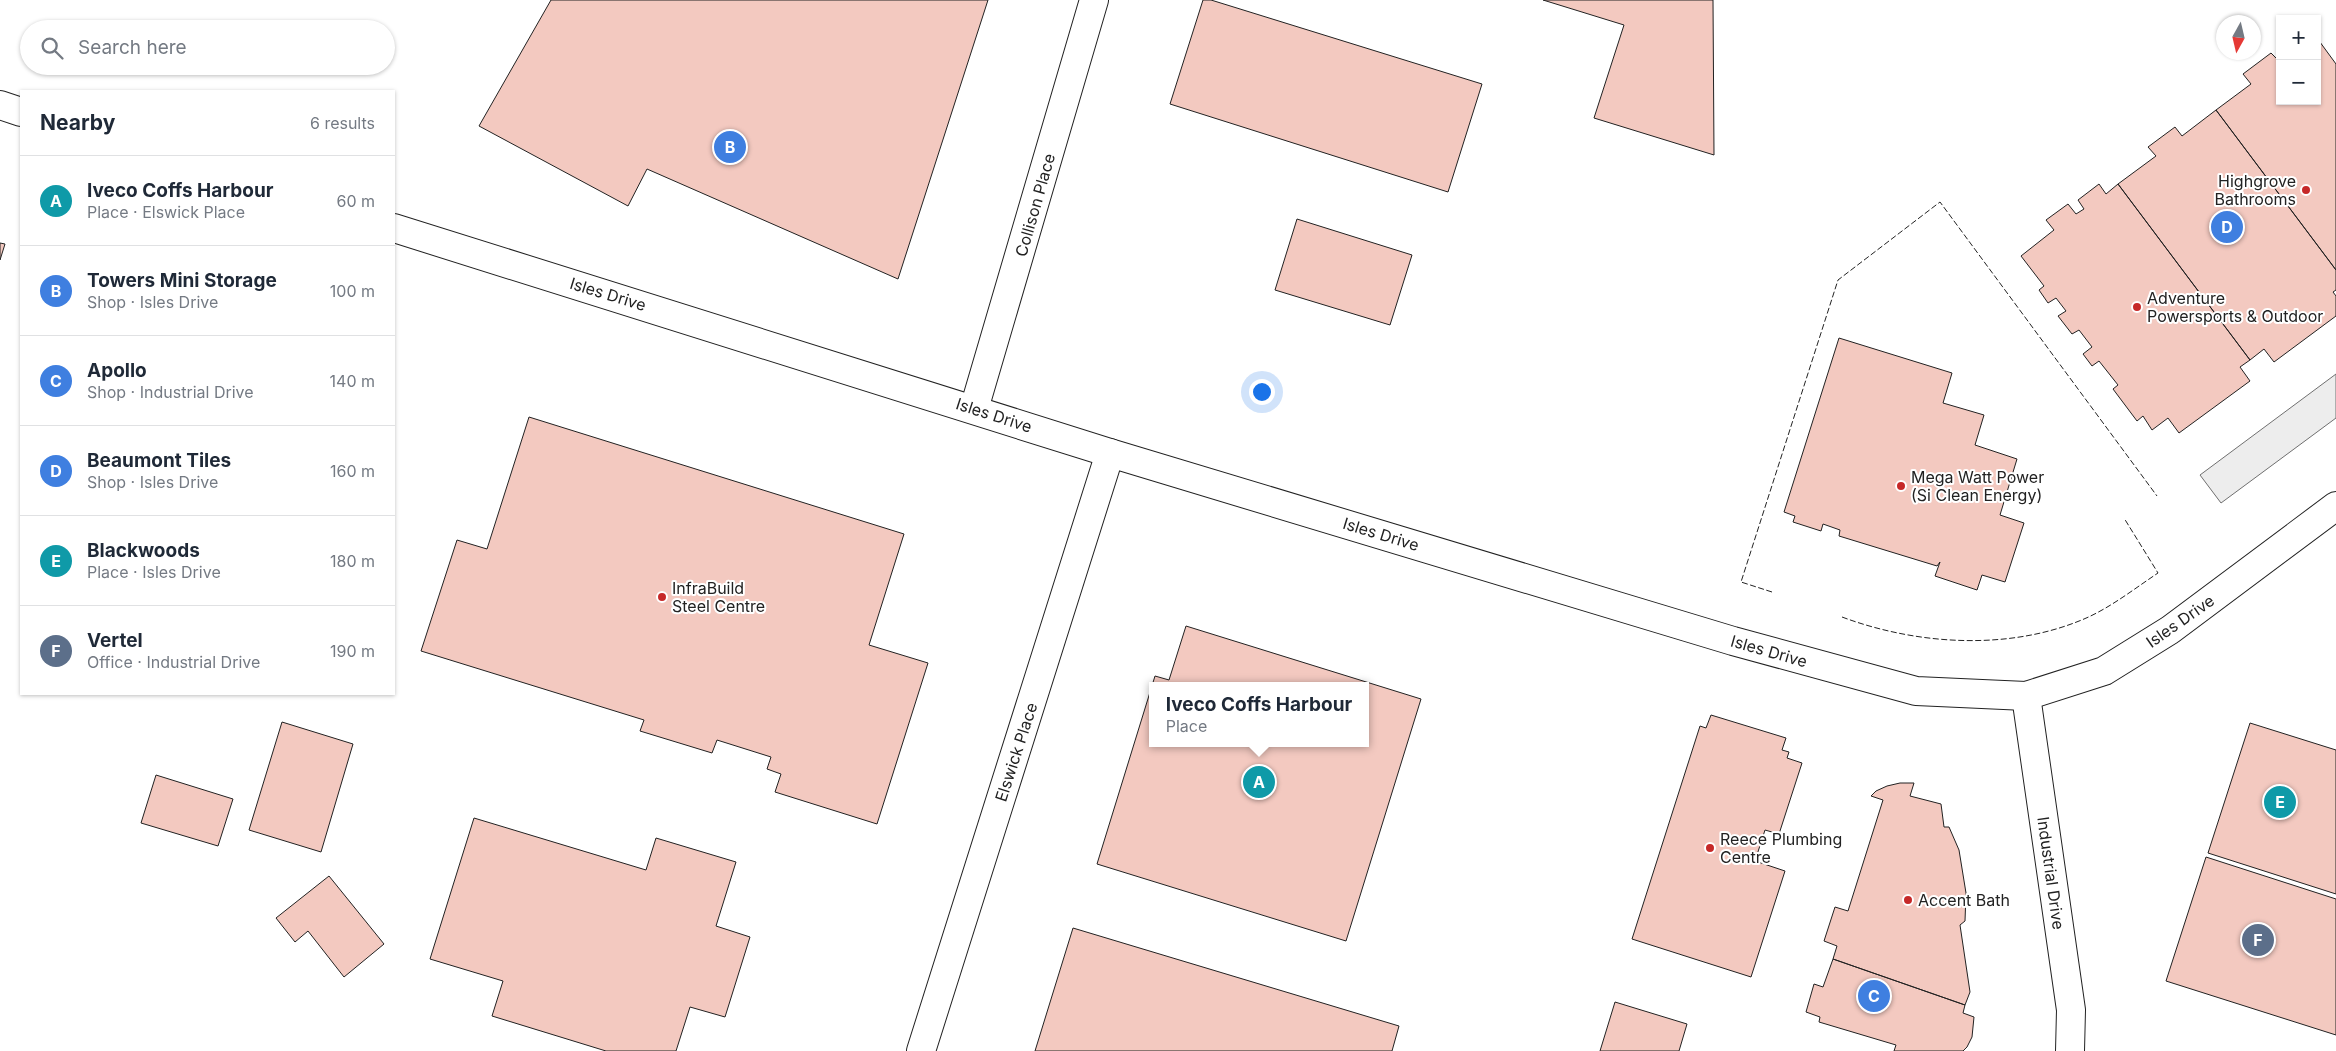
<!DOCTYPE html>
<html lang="en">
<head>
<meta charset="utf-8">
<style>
	:root { --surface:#fff; --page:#f2f2f3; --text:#1f2937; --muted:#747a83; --line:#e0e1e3; --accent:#0b8043 }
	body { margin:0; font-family:Inter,sans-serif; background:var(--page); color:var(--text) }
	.controls { position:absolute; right:15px; top:15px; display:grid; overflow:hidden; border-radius:0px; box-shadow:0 1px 4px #0004 }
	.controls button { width:45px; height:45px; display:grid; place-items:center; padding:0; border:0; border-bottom:1px solid var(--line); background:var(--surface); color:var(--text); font:25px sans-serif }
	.compass { position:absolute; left:2216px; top:15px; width:45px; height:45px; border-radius:50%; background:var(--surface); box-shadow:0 1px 4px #0004; rotate:188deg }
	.you { position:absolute; left:1261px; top:391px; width:18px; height:18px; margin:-12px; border:4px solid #fff; border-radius:50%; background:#1a73e8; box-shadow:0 0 0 8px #1a73e833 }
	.badge { display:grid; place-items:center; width:32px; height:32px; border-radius:50%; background:var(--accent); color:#fff; font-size:16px; font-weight:700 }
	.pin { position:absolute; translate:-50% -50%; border:2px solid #fff; box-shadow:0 1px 5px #0006 }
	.popup { position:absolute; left:1149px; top:682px; width:220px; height:65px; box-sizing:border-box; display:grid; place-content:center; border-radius:0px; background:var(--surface); filter:drop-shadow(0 1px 4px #0005); font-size:16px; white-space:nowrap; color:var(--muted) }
	.popup b { font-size:19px; color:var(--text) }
	.popup::after { content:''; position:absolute; left:50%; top:100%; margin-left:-10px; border:10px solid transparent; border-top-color:var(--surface) }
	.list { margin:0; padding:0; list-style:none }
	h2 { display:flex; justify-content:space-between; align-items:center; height:65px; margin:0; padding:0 20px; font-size:21px }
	h2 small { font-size:16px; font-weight:400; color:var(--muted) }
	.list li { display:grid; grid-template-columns:32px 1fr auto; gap:15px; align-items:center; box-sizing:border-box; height:90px; padding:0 20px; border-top:1px solid var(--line) }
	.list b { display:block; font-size:19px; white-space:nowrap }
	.list p { margin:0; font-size:16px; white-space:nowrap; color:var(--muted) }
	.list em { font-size:16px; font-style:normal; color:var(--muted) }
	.icon { flex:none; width:28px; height:28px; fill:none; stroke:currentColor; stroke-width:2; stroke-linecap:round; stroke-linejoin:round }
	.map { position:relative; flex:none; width:2336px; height:1051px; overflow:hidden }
	.search { position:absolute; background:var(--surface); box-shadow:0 1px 4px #0004; left:20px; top:20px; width:375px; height:55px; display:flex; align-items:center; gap:12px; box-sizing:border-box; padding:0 18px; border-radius:28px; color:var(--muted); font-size:19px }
	.panel { position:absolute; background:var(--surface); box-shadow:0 1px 4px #0004; left:20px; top:90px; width:375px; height:605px; border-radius:0px }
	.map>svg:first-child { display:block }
	.parking { fill:#ededed; stroke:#6f6f6f }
	.building { fill:#f3c9c0; stroke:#222; fill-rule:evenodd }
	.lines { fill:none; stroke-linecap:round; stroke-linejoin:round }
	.street-casing { stroke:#222; stroke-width:30 }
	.secondary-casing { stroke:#222; stroke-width:30 }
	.street { stroke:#fff; stroke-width:28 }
	.secondary { stroke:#fff; stroke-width:28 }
	.fence { stroke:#222; stroke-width:1; stroke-dasharray:6 2.5; stroke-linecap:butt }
	.poi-dot { fill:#c62828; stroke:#fff; stroke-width:2 }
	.labels { text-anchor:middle; stroke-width:4; stroke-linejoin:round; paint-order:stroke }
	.poi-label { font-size:16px; fill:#222; stroke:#fff; text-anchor:start }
	.street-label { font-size:16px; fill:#222; stroke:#fff }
</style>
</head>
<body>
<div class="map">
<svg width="2336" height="1051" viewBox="0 0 2336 1051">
	<rect width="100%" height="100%" fill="#fff"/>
	<path class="parking" d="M 2336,374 L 2336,418 L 2221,503 L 2200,475 Z"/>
	<path class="building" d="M 551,0 L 988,0 L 898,279 L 647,169 L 628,206 L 479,126 Z
		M 1203,0 L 1211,0 L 1482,84 L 1448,192 L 1170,104 Z
		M 1543,0 L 1713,0 L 1714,155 L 1594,118 L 1624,25 Z
		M 2317,38 L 2336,64 L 2336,270 L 2216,110 L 2251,84 L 2243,74 L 2271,53 L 2280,62 L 2280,101 L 2317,101 Z
		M 2216,110 L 2336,270 L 2336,290 L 2333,292 L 2336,296 L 2336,316 L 2274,362 L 2264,349 L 2250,360 L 2118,184 L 2156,156 L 2148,147 L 2175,127 L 2182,136 Z
		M 2099,184 L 2106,194 L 2118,184 L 2250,360 L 2240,367 L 2250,381 L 2179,433 L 2168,418 L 2152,430 L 2143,416 L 2137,421 L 2113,389 L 2118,385 L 2099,361 L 2092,366 L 2083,354 L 2092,347 L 2079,330 L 2072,334 L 2058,316 L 2066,311 L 2056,298 L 2048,303 L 2039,290 L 2044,286 L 2021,256 L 2054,230 L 2046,220 L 2068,204 L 2076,214 L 2084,209 L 2078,200 Z
		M 1297,219 L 1412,255 L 1390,325 L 1275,290 Z
		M 0,243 L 5,244 L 0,260 Z
		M 1839,338 L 1952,373 L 1943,403 L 1984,415 L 1975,445 L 2017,459 L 2000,515 L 2024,523 L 2005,582 L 1982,575 L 1977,590 L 1935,576 L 1940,562 L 1937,566 L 1839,536 L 1840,530 L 1823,524 L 1821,531 L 1793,522 L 1795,516 L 1784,512 Z
		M 529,417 L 904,534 L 869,645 L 928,663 L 877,824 L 775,792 L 781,774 L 767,769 L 771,757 L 717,740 L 712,753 L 640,731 L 644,720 L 421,651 L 457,540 L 487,549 Z
		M 1186,626 L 1421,699 L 1346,941 L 1097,864 L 1155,676 L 1169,680 ZM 1153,686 L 1365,686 L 1365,743 L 1153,743 Z
		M 1711,715 L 1786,738 L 1782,750 L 1789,752 L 1787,758 L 1802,763 L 1779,834 L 1765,830 L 1755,861 L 1785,871 L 1751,977 L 1632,939 L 1700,726 L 1706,728 Z
		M 282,722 L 353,744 L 321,852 L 249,830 Z
		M 2250,723 L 2336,750 L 2336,894 L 2208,853 Z
		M 156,775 L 233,799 L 218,846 L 141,823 Z
		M 1900,783 L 1914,783 L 1910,796 L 1941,804 L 1944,827 L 1949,827 L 1959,850 L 1966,893 L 1965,921 L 1960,925 L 1970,992 L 1965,1005 L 1833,959 L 1837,946 L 1824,941 L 1835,907 L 1848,911 L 1883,800 L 1871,796 L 1876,791 L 1887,786 Z
		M 474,818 L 646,870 L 656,838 L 736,862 L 716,926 L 750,937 L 725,1017 L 690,1007 L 676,1051 L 606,1051 L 492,1016 L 503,981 L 430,959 Z
		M 2206,857 L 2336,899 L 2336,1035 L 2166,981 Z
		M 329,876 L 384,944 L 344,977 L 308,931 L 295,942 L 276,918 Z
		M 1073,928 L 1399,1026 L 1392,1051 L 1035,1051 Z
		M 1833,959 L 1965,1005 L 1963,1013 L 1974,1017 L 1972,1037 L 1967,1047 L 1963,1051 L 1894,1051 L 1896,1045 L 1819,1022 L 1820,1017 L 1806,1012 L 1814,984 L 1823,987 Z
		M 1615,1002 L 1687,1024 L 1679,1051 L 1600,1051 Z"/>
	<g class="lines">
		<defs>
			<path id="street" d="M 974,409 L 1094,0
				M 2026,696 L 2071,1010 L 2070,1051
				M 921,1051 L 1110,453"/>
			<path id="secondary" d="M 0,105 L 21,112
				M 394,228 L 1110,453 L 1733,641 L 1916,691 L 2026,696 L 2104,671 L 2170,630 L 2336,506"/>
		</defs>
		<use href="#street" class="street-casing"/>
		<use href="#secondary" class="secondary-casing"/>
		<use href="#street" class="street"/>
		<use href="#secondary" class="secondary"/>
		<path class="fence" d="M 1772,592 L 1741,582 L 1838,280 L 1940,202 L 2157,496
			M 1842,617 C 1917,645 2009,651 2084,619 C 2110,608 2134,589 2158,573 L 2124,518"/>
	</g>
	<g class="poi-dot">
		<circle cx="2306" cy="190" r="5"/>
		<circle cx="2137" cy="307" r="5"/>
		<circle cx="1901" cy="486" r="5"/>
		<circle cx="662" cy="597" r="5"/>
		<circle cx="1710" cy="848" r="5"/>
		<circle cx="1908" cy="900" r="5"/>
	</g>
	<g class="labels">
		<g class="poi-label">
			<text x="2296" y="187" text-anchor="end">Highgrove<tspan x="2296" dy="18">Bathrooms</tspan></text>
			<text x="2147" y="304">Adventure<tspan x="2147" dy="18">Powersports &amp; Outdoor</tspan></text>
			<text x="1911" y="483">Mega Watt Power<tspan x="1911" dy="18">(Si Clean Energy)</tspan></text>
			<text x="672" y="594">InfraBuild<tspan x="672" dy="18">Steel Centre</tspan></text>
			<text x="1720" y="845">Reece Plumbing<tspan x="1720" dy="18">Centre</tspan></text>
			<text x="1918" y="906">Accent Bath</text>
		</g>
		<g class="street-label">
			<text transform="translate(1035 205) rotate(-74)" y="6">Collison Place</text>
			<text transform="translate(608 294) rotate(17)" y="6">Isles Drive</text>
			<text transform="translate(994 415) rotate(18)" y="6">Isles Drive</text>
			<text transform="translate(1381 534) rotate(17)" y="6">Isles Drive</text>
			<text transform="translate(2180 621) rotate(-35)" y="6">Isles Drive</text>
			<text transform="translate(1769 651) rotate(16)" y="6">Isles Drive</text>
			<text transform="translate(1016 752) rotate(-72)" y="6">Elswick Place</text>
			<text transform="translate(2051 873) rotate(82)" y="6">Industrial Drive</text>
		</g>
	</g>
</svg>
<div class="controls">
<button>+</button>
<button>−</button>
</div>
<svg class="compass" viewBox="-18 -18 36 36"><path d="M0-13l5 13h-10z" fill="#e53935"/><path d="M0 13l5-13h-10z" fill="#747a83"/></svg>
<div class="you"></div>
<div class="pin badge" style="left:1259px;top:782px;background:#0f9aa8">A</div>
<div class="popup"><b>Iveco Coffs Harbour</b>Place</div>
<div class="pin badge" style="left:730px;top:147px;background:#3f7fe0">B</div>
<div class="pin badge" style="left:1874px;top:996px;background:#3f7fe0">C</div>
<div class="pin badge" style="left:2227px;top:227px;background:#3f7fe0">D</div>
<div class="pin badge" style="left:2280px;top:802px;background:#0f9aa8">E</div>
<div class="pin badge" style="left:2258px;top:940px;background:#5c6f8a">F</div>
<div class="search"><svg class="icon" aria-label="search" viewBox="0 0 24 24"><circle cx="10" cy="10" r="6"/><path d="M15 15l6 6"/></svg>Search here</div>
<section class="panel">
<h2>Nearby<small>6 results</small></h2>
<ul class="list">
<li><span class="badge" style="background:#0f9aa8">A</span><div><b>Iveco Coffs Harbour</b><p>Place · Elswick Place</p></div><em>60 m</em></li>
<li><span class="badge" style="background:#3f7fe0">B</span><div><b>Towers Mini Storage</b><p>Shop · Isles Drive</p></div><em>100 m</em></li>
<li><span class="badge" style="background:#3f7fe0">C</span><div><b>Apollo</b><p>Shop · Industrial Drive</p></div><em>140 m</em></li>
<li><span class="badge" style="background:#3f7fe0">D</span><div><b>Beaumont Tiles</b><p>Shop · Isles Drive</p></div><em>160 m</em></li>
<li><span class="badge" style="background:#0f9aa8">E</span><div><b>Blackwoods</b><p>Place · Isles Drive</p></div><em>180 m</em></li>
<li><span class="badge" style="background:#5c6f8a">F</span><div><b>Vertel</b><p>Office · Industrial Drive</p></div><em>190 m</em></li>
</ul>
</section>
</div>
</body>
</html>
